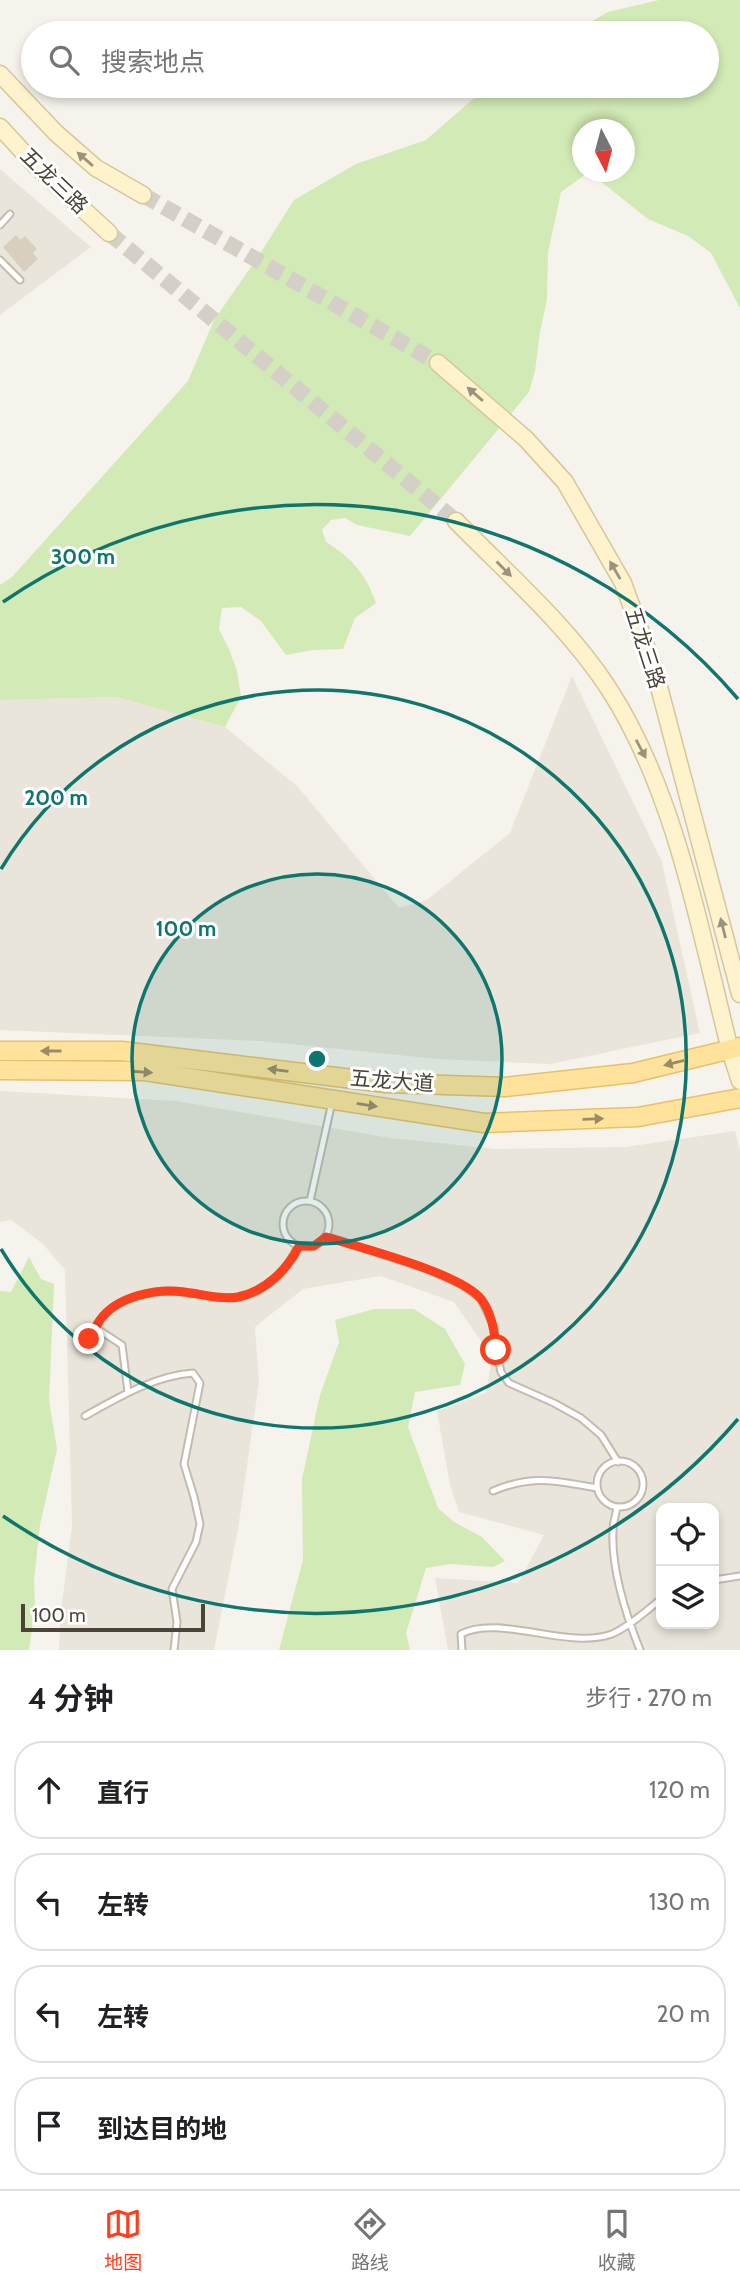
<!DOCTYPE html>
<html lang="zh">
<head>
<meta charset="utf-8">
<style>
	:root { --surface:#fff; --page:#f2f2f2; --text:#202124; --muted:#757577; --line:#e0e0e0; --accent:#fc3f1d }
	body { margin:0; font-family:Cabin,"Noto Sans SC",sans-serif; background:var(--page); color:var(--text) }
	.controls { position:absolute; right:21px; bottom:21px; display:grid; overflow:hidden; border-radius:14px; box-shadow:0 4px 10px #0003 }
	.controls button { width:63px; height:63px; display:grid; place-items:center; padding:0; border:0; border-bottom:2px solid var(--line); background:var(--surface); color:var(--text); font:35px sans-serif }
	.compass { position:absolute; left:572px; top:119px; width:63px; height:63px; border-radius:50%; background:var(--surface); box-shadow:0 4px 10px #0003; rotate:174deg }
	.scale { position:absolute; left:21px; bottom:18px; width:184px; box-sizing:border-box; padding-left:7px; border:4px solid #4b4439; border-top:0; font-size:19px; line-height:24px; white-space:nowrap; color:#4b4439; -webkit-text-stroke:5px #fff; paint-order:stroke }
	.stop { position:absolute; width:21px; height:21px; margin:-16px; border:5px solid #fc3f1d; border-radius:50%; background:#fff }
	.stop.end { background:#fc3f1d; border-color:#fff; box-shadow:0 2px 7px #0008 }
	.list { margin:0; padding:0; list-style:none }
	h2 { display:flex; justify-content:space-between; align-items:center; height:91px; margin:0; padding:0 28px; font-size:30px }
	h2 small { font-size:23px; font-weight:400; color:var(--muted) }
	.list li { display:grid; grid-template-columns:46px 1fr auto; gap:21px; align-items:center; box-sizing:border-box; height:98px; margin:0 14px 14px; padding:0 14px; border:2px solid var(--line); border-radius:28px }
	.list b { display:block; font-size:26px; white-space:nowrap }
	.list em { font-size:23px; font-style:normal; color:var(--muted) }
	.icon { flex:none; width:38px; height:38px; fill:none; stroke:currentColor; stroke-width:2; stroke-linecap:round; stroke-linejoin:round }
	.map { position:relative; flex:none; width:740px; height:1650px; overflow:hidden }
	.search { position:absolute; background:var(--surface); box-shadow:0 4px 10px #0003; left:21px; right:21px; top:21px; height:77px; display:flex; align-items:center; gap:18px; box-sizing:border-box; padding:0 24px; border-radius:38px; color:var(--muted); font-size:26px }
	.sheet { height:539px; background:var(--surface) }
	nav { display:flex; justify-content:space-around; align-items:center; box-sizing:border-box; height:98px; border-top:2px solid var(--line); background:var(--surface); font-size:19px; color:var(--muted) }
	nav a { display:grid; justify-items:center; gap:4px }
	nav .on { color:var(--accent) }
	.map>svg:first-child { display:block }
	.residential { fill:#eae5da; fill-rule:evenodd }
	.green { fill:#d2eab5; fill-rule:evenodd }
	.building { fill:#d8cfc1 }
	.lines { fill:none; stroke-linecap:round; stroke-linejoin:round }
	.secondary-tunnel { stroke:#d4d0c8; stroke-width:16; stroke-dasharray:16 8; stroke-linecap:butt }
	.lane-casing { stroke:#c2bbae; stroke-width:9 }
	.secondary-casing { stroke:#d6c79b; stroke-width:19 }
	.primary-casing { stroke:#e6c16a; stroke-width:21 }
	.lane { stroke:#fff; stroke-width:5 }
	.secondary { stroke:#fff3cd; stroke-width:16 }
	.primary { stroke:#ffe39c; stroke-width:18 }
	.oneway { fill:#9c937c }
	.oneway2 { fill:#9c8c66 }
	.route { stroke:#fc3f1d; stroke-width:9 }
	.ring { fill:none; stroke:#0f766e; stroke-width:3.5 }
	.labels { text-anchor:middle; stroke-width:6; stroke-linejoin:round; paint-order:stroke }
	.street-label { font-size:21px; fill:#4b4439; stroke:#fff }
	.centre { fill:#0f766e; stroke:#fff; stroke-width:3.5 }
	.ring-label { font-size:21px; text-anchor:middle; font-weight:bold; fill:#0f766e; stroke:#fff; stroke-width:6; stroke-linejoin:round; paint-order:stroke }
</style>
</head>
<body>
<div class="map">
<svg width="740" height="1650" viewBox="0 0 740 1650">
	<rect width="100%" height="100%" fill="#f6f3ec"/>
	<path class="residential" d="M 0,169 L 91,247 L 0,315 Z
		M 572,676 L 662,862 L 700,1033 L 550,1064 L 438,1059 L 261,1041 L 0,1030 L 0,700 L 116,697 L 225,727 L 297,786 L 399,908 L 427,900 L 510,833 Z
		M 0,1091 L 176,1101 L 390,1138 L 497,1149 L 625,1147 L 735,1131 L 740,1150 L 740,1650 L 448,1650 L 435,1578 L 518,1583 L 544,1535 L 459,1512 L 450,1485 L 437,1411 L 486,1393 L 492,1357 L 454,1302 L 381,1276 L 303,1289 L 255,1327 L 259,1382 L 238,1529 L 214,1650 L 59,1650 L 61,1611 L 72,1526 L 65,1270 L 43,1244 L 11,1220 L 0,1222 ZM 661,1508 L 714,1508 L 714,1624 L 661,1624 Z"/>
	<path class="green" d="M 659,0 L 740,0 L 740,308 L 711,253 L 688,236 L 648,219 L 589,172 L 561,192 L 548,253 L 547,299 L 540,332 L 535,371 L 529,392 L 410,536 L 357,525 L 345,518 L 331,520 L 322,530 L 326,542 C 352,558 366,574 376,603 L 355,618 L 343,649 L 313,650 L 286,655 L 261,621 L 241,607 L 222,608 L 219,629 L 229,649 L 237,671 L 241,697 L 225,727 L 116,697 L 0,700 L 0,585 L 12,577 L 188,381 L 214,320 L 258,257 L 294,200 L 356,164 L 426,140 L 488,86 L 707,86 L 707,33 L 571,33 L 608,12 ZM 582,130 L 624,130 L 624,172 L 582,172 Z
		M 29,1257 L 41,1279 L 54,1284 L 49,1400 L 57,1449 L 40,1525 L 34,1580 L 35,1607 L 29,1650 L 0,1650 L 0,1291 L 11,1292 Z
		M 374,1309 L 414,1309 L 445,1329 L 465,1364 L 460,1385 L 415,1392 L 408,1427 L 438,1508 L 454,1522 L 482,1537 L 505,1561 L 493,1567 L 451,1564 L 426,1568 L 406,1633 L 410,1650 L 279,1650 L 303,1560 L 302,1479 L 320,1395 L 339,1342 L 335,1320 Z"/>
	<path class="building" d="M 16,235 L 20,240 L 25,236 L 37,249 L 33,253 L 38,259 L 24,272 L 3,247 Z"/>
	<g class="lines">
		<path class="secondary-tunnel" d="M 143,195 L 438,363
			M 109,233 L 456,521"/>
		<defs>
			<path id="lane" d="M 0,225 L 10,214
				M 0,260 L 20,280
				M 310,1201 L 332,1102
				M283 1224a23 23 0 1 1 46 0a23 23 0 1 1-46 0Z
				M 326,1236 L 427,1269 L 462,1285 L 481,1299 L 494,1327 L 496,1350 L 501,1372 L 509,1383 L 554,1403 L 581,1418 L 601,1435 L 618,1462
				M 96,1328 L 122,1345 L 128,1392
				M 89,1339 C 93,1333 96,1326 100,1320 C 117,1296 157,1288 184,1292 C 201,1294 221,1300 238,1297 C 266,1291 287,1270 298,1246
				M 85,1416 C 119,1397 154,1376 193,1373 L 200,1383 L 184,1464 L 194,1497 L 200,1524 L 196,1542 L 172,1589 L 177,1622 L 174,1650
				M597 1484a23 23 0 1 1 46 0a23 23 0 1 1-46 0Z
				M 493,1491 C 533,1474 556,1481 597,1488
				M 617,1507 C 616,1515 613,1522 613,1530 C 611,1568 626,1615 640,1650
				M 714,1580 L 740,1576
				M 462,1650 L 461,1634 C 500,1614 568,1650 612,1634 C 630,1626 646,1611 661,1599"/>
			<path id="secondary" d="M 0,74 L 56,133 L 96,168 L 143,195
				M 0,127 L 36,166 L 109,233
				M 438,363 L 526,439 L 565,482 L 623,583 L 654,668 L 740,994
				M 456,521 C 509,575 568,626 609,689 C 676,793 700,931 730,1050 L 740,1081"/>
			<path id="primary" d="M 0,1051 L 122,1051 L 386,1083 L 505,1087 L 633,1073 L 740,1047
				M 0,1070 L 145,1071 L 484,1123 L 638,1117 L 740,1098"/>
		</defs>
		<use href="#lane" class="lane-casing"/>
		<use href="#secondary" class="secondary-casing"/>
		<use href="#primary" class="primary-casing"/>
		<use href="#lane" class="lane"/>
		<use href="#secondary" class="secondary"/>
		<use href="#primary" class="primary"/>
	</g>
	<defs><path id="oneway-solid" d="M-6-.8H1V-3.2L6.5 0L1 3.2V.8H-6Z" transform="scale(1.75)"/></defs>
	<g class="oneway">
		<use href="#oneway-solid" transform="translate(85 159) rotate(-139)"/>
		<use href="#oneway-solid" transform="translate(475 394) rotate(-139)"/>
		<use href="#oneway-solid" transform="translate(504 569) rotate(45)"/>
		<use href="#oneway-solid" transform="translate(615 570) rotate(-120)"/>
		<use href="#oneway-solid" transform="translate(641 749) rotate(62)"/>
		<use href="#oneway-solid" transform="translate(723 928) rotate(-104)"/>
	</g>
	<g class="oneway2">
		<use href="#oneway-solid" transform="translate(51 1051) rotate(180)"/>
		<use href="#oneway-solid" transform="translate(674 1063) rotate(166)"/>
		<use href="#oneway-solid" transform="translate(278 1070) rotate(-173)"/>
		<use href="#oneway-solid" transform="translate(142 1072) rotate(4)"/>
		<use href="#oneway-solid" transform="translate(367 1105) rotate(9)"/>
		<use href="#oneway-solid" transform="translate(593 1119) rotate(-2)"/>
	</g>
	<g class="lines">
		<path class="route" d="M 89,1339 C 93,1333 96,1326 100,1320 C 117,1296 157,1288 184,1292 C 201,1294 221,1300 238,1297 C 266,1291 287,1270 299,1246 L 314,1246 L 326,1237 C 361,1248 460,1273 481,1299 C 492,1313 495,1333 496,1350"/>
	</g>
	<circle cx="317" cy="1059" r="185" fill="#0f766e" fill-opacity=".12"/>
	<g class="ring">
		<circle cx="317" cy="1059" r="185"/>
		<path d="M1 869A369 369 0 1 1 1 1249"/>
		<path d="M738 1419A554 554 0 0 1 3 1516M3 602A554 554 0 0 1 738 699"/>
	</g>
	<g class="labels">
		<g class="street-label">
			<text transform="translate(54 181) rotate(44)" y="7">五龙三路</text>
			<text transform="translate(645 648) rotate(72)" y="7">五龙三路</text>
			<text transform="translate(392 1081) rotate(4)" y="7">五龙大道</text>
		</g>
	</g>
	<circle cx="317" cy="1059" r="10" class="centre"/>
	<g class="ring-label">
		<text x="83" y="564">300 m</text>
		<text x="56" y="805">200 m</text>
		<text x="186" y="936">100 m</text>
	</g>
</svg>
<div class="controls">
<button><svg class="icon" aria-label="locate" viewBox="0 0 24 24"><circle cx="12" cy="12" r="6"/><path d="M12 2v4M12 18v4M2 12h4M18 12h4"/></svg></button>
<button><svg class="icon" aria-label="layers" viewBox="0 0 24 24"><path d="M12 4l9 5-9 5-9-5zM3 14l9 5 9-5"/></svg></button>
</div>
<svg class="compass" viewBox="-18 -18 36 36"><path d="M0-13l5 13h-10z" fill="#e53935"/><path d="M0 13l5-13h-10z" fill="#757577"/></svg>
<div class="scale">100 m</div>
<div class="stop" style="left:496px;top:1350px"></div>
<div class="stop end" style="left:89px;top:1339px"></div>
<div class="search"><svg class="icon" aria-label="search" viewBox="0 0 24 24"><circle cx="10" cy="10" r="6"/><path d="M15 15l6 6"/></svg>搜索地点</div>
</div>
<section class="sheet">
<h2>4 分钟<small>步行 · 270 m</small></h2>
<ul class="list">
<li><svg class="icon" aria-label="ahead" viewBox="0 0 24 24"><path d="M12 20V5M6 11l6-6 6 6"/></svg><div><b>直行</b></div><em>120 m</em></li>
<li><svg class="icon" aria-label="left" viewBox="0 0 24 24"><path d="M17 20v-9H6M10 6l-5 5 5 5"/></svg><div><b>左转</b></div><em>130 m</em></li>
<li><svg class="icon" aria-label="left" viewBox="0 0 24 24"><path d="M17 20v-9H6M10 6l-5 5 5 5"/></svg><div><b>左转</b></div><em>20 m</em></li>
<li><svg class="icon" aria-label="arrive" viewBox="0 0 24 24"><path d="M6 21V4h12l-3 4 3 4H6"/></svg><div><b>到达目的地</b></div></li>
</ul>
</section>
<nav>
<a class="on"><svg class="icon" aria-label="map" viewBox="0 0 24 24"><path d="M3 6l6-2 6 2 6-2v14l-6 2-6-2-6 2zM9 4v14M15 6v14"/></svg>地图</a>
<a><svg class="icon" aria-label="directions" viewBox="0 0 24 24"><path d="M12 3l9 9-9 9-9-9zM9 14v-3h6M13 9l2 2-2 2"/></svg>路线</a>
<a><svg class="icon" aria-label="saved" viewBox="0 0 24 24"><path d="M7 4h10v16l-5-4-5 4z"/></svg>收藏</a>
</nav>
</body>
</html>
